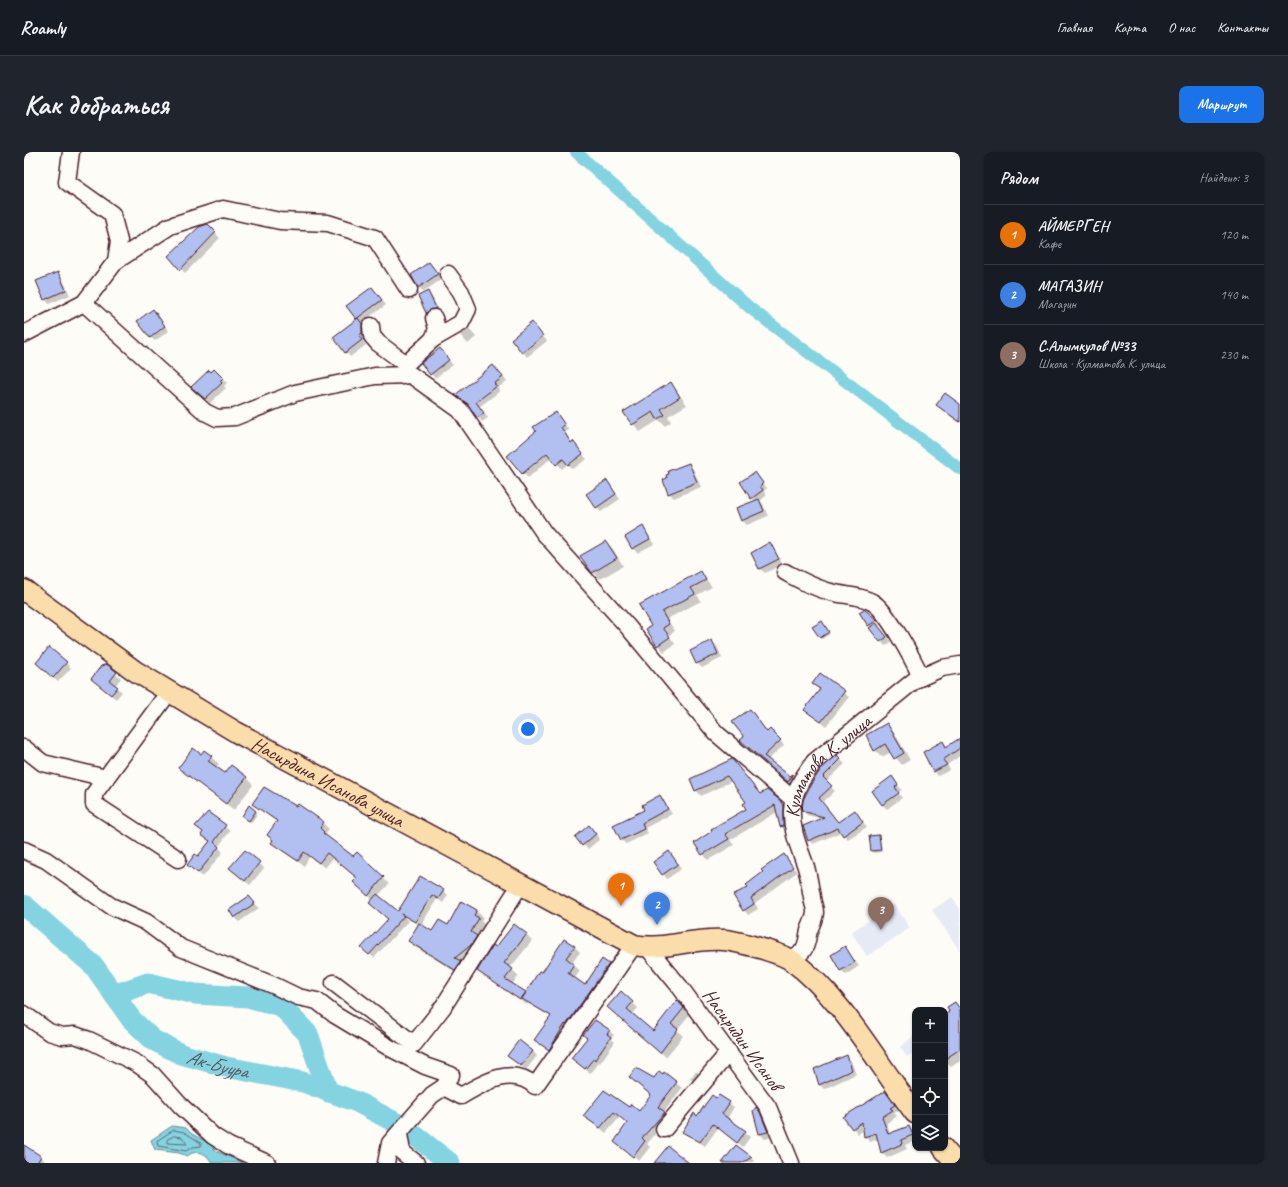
<!DOCTYPE html>
<html lang="ru">
<head>
<meta charset="utf-8">
<style>
	:root { --surface:#171b24; --page:#20242c; --text:#f1f3f6; --muted:#9ea1a6; --line:#363941; --accent:#1a73e8 }
	body { margin:0; font-family:Caveat,sans-serif; background:var(--page); color:var(--text) }
	.controls { position:absolute; right:12px; bottom:12px; display:grid; overflow:hidden; border-radius:8px; box-shadow:0 1px 3px #0004 }
	.controls button { width:36px; height:36px; display:grid; place-items:center; padding:0; border:0; border-bottom:1px solid var(--line); background:var(--surface); color:var(--text); font:20px sans-serif }
	.you { position:absolute; left:504px; top:577px; width:14px; height:14px; margin:-10px; border:3px solid #fff; border-radius:50%; background:#1a73e8; box-shadow:0 0 0 6px #1a73e833 }
	.badge { display:grid; place-items:center; width:26px; height:26px; border-radius:50%; background:var(--accent); color:#fff; font-size:13px; font-weight:700 }
	.pin { position:absolute; translate:-50% -33px; filter:drop-shadow(0 1px 2px #0008) }
	.pin::after { content:''; position:absolute; top:21px; width:14px; height:12px; background:inherit; clip-path:polygon(0 0,100% 0,50% 100%) }
	.list { margin:0; padding:0; list-style:none }
	h2 { display:flex; justify-content:space-between; align-items:center; height:52px; margin:0; padding:0 16px; font-size:17px }
	h2 small { font-size:13px; font-weight:400; color:var(--muted) }
	.list li { display:grid; grid-template-columns:26px 1fr auto; gap:12px; align-items:center; box-sizing:border-box; height:60px; padding:0 16px; border-top:1px solid var(--line) }
	.list b { display:block; font-size:15px; white-space:nowrap }
	.list p { margin:0; font-size:13px; white-space:nowrap; color:var(--muted) }
	.list em { font-size:13px; font-style:normal; color:var(--muted) }
	.icon { flex:none; width:22px; height:22px; fill:none; stroke:currentColor; stroke-width:2; stroke-linecap:round; stroke-linejoin:round }
	.map { position:relative; flex:none; width:936px; height:1011px; overflow:hidden; border-radius:8px }
	header { display:flex; align-items:center; gap:24px; box-sizing:border-box; height:56px; padding:0 20px; background:var(--surface); border-bottom:1px solid var(--line) }
	header strong { font-size:19px }
	nav { display:flex; gap:22px; margin-inline-start:auto; font-size:14px }
	.intro { display:flex; align-items:center; justify-content:space-between; box-sizing:border-box; height:96px; padding:0 24px }
	h1 { margin:0; font-size:28px }
	.button { padding:10px 18px; border-radius:8px; background:var(--accent); color:#fff; font-size:14px; font-weight:700 }
	main { display:flex; gap:24px; padding:0 24px }
	aside { flex:1; background:var(--surface); border-radius:8px; box-shadow:0 1px 3px #0004 }
	.map>svg:first-child { display:block }
	.built { fill:#e6eaf5 }
	.water { fill:#84d3e0; stroke:#6d8b98 }
	.shadow { fill:#0003 }
	.lines { fill:none; stroke-linecap:round; stroke-linejoin:round }
	.shore { stroke:#616773; stroke-width:1 }
	.canal { stroke:#84d3e0; stroke-width:12 }
	.river { stroke:#84d3e0; stroke-width:21 }
	.building { fill:#b1c0f0; stroke:#4a1f2b }
	.minor-casing { stroke:#4a1f2b; stroke-width:19 }
	.major-casing { stroke:#4a1f2b; stroke-width:23 }
	.minor { stroke:#fdfcf7; stroke-width:16 }
	.major { stroke:#fbddab; stroke-width:20 }
	.labels { text-anchor:middle; stroke-width:3.5; stroke-linejoin:round; paint-order:stroke }
	.street-label { font-size:19px; fill:#4a1f2b; stroke:#fdfcf7 }
	.water-label { font-size:20px; font-style:italic; fill:#5b5561; stroke:#fdfcf7 }
</style>
</head>
<body>
<header>
<strong>Roamly</strong>
<nav><a>Главная</a><a>Карта</a><a>О нас</a><a>Контакты</a></nav>
</header>
<div class="intro"><h1>Как добраться</h1><a class="button">Маршрут</a></div>
<main>
<div class="map">
<svg width="936" height="1011" viewBox="0 0 936 1011">
	<rect width="100%" height="100%" fill="#fdfcf7"/>
	<filter id="ink" filterUnits="userSpaceOnUse"><feTurbulence type="fractalNoise" baseFrequency=".025" numOctaves="2"/><feDisplacementMap in="SourceGraphic" scale="8" xChannelSelector="R" yChannelSelector="G"/><feConvolveMatrix kernelMatrix="1 2 1 2 8 2 1 2 1" color-interpolation-filters="sRGB"/></filter>
	<g filter="url(#ink)">
		<path class="built" d="M 928,745 L 936,757 L 936,799 L 908,758 Z
			M 870,752 L 886,776 L 843,804 L 827,780 Z
			M 891,883 L 891,900 L 883,905 L 876,895 Z"/>
		<path class="water" d="M 148,974 L 162,976 L 168,982 L 185,991 L 192,999 L 219,1011 L 188,1011 C 182,1000 173,997 163,1004 L 155,1001 L 131,998 L 127,988 Z"/>
		<path class="shadow" d="M 184,73 L 196,86 L 161,121 L 157,117 Z
			M 405,111 L 418,127 L 399,140 L 395,135 Z
			M 34,121 L 38,126 L 46,143 L 25,152 L 21,147 Z
			M 348,136 L 362,153 L 337,171 L 342,178 L 342,186 L 339,189 L 342,193 L 326,205 L 322,200 L 334,168 L 332,166 Z
			M 403,141 L 408,145 L 416,161 L 408,165 L 403,160 Z
			M 129,158 L 145,179 L 131,189 L 126,185 Z
			M 512,176 L 523,189 L 503,205 L 499,200 Z
			M 445,177 L 452,185 L 444,192 L 436,183 Z
			M 420,202 L 429,213 L 411,226 L 407,222 Z
			M 190,218 L 203,231 L 200,234 L 202,236 L 186,251 L 173,239 Z
			M 473,218 L 483,229 L 474,236 L 476,239 L 455,255 L 464,266 L 458,270 L 446,254 L 432,243 Z
			M 647,231 L 663,253 L 644,264 L 647,270 L 641,274 L 635,268 L 616,280 L 601,261 Z
			M 913,253 L 936,253 L 936,271 L 918,258 Z
			M 531,261 L 545,278 L 541,280 L 548,291 L 563,307 L 549,317 L 544,312 L 538,317 L 528,305 L 504,326 L 499,321 L 514,280 Z
			M 664,312 L 669,317 L 677,335 L 650,346 L 645,341 Z
			M 731,321 L 743,336 L 740,339 L 743,343 L 736,349 L 739,352 L 744,364 L 723,373 L 718,368 L 731,349 L 728,346 Z
			M 583,329 L 596,347 L 577,360 L 572,355 Z
			M 619,376 L 630,392 L 613,401 L 609,396 Z
			M 582,390 L 589,397 L 599,414 L 576,427 L 569,420 Z
			M 746,392 L 759,412 L 741,421 L 736,417 L 728,401 Z
			M 677,421 L 688,435 L 673,443 L 677,449 L 643,467 L 651,479 L 645,483 L 651,492 L 640,500 L 634,493 L 628,474 L 616,454 Z
			M 840,458 L 856,473 L 855,474 L 867,490 L 861,494 L 846,476 L 847,476 L 836,460 Z
			M 799,472 L 806,482 L 798,487 L 796,485 Z
			M 688,490 L 693,494 L 698,506 L 678,516 L 673,511 Z
			M 42,511 L 47,516 L 34,530 L 17,516 Z
			M 82,514 L 97,526 L 91,534 L 98,540 L 92,547 L 73,531 Z
			M 796,522 L 825,545 L 802,574 L 786,562 L 796,538 L 789,532 Z
			M 726,558 L 744,581 L 746,578 L 760,593 L 744,608 L 766,625 L 769,624 L 772,627 L 768,633 L 722,593 Z
			M 863,572 L 870,580 L 886,608 L 878,613 L 867,600 L 858,605 L 851,598 Z
			M 936,587 L 936,604 L 923,613 L 926,618 L 914,624 L 910,620 L 900,601 L 919,590 L 924,595 Z
			M 177,603 L 187,605 L 195,612 L 192,616 L 201,622 L 222,625 L 229,633 L 210,658 L 155,615 Z
			M 813,605 L 821,612 L 802,630 L 811,639 L 798,651 L 814,671 L 831,660 L 843,675 L 824,687 L 817,680 L 789,692 L 785,688 L 798,667 L 783,663 L 779,659 L 780,648 Z
			M 713,614 L 736,643 L 755,649 L 761,655 L 762,680 L 757,674 L 753,660 L 706,688 L 710,693 L 684,708 L 672,692 L 724,657 L 724,651 L 708,629 L 677,644 L 672,638 Z
			M 868,626 L 878,638 L 874,640 L 878,646 L 863,657 L 858,652 Z
			M 636,644 L 648,662 L 621,676 L 624,681 L 602,692 L 597,688 Z
			M 230,652 L 299,671 L 305,677 L 301,682 L 305,686 L 329,705 L 333,701 L 365,732 L 354,744 L 374,761 L 397,725 L 419,739 L 424,743 L 419,751 L 413,747 L 397,773 L 408,780 L 452,759 L 459,765 L 457,769 L 461,773 L 438,824 L 391,795 L 385,789 L 395,773 L 380,764 L 384,769 L 350,806 L 339,796 L 365,768 L 346,751 L 349,748 L 336,736 L 334,727 L 309,706 L 301,716 L 286,704 L 280,714 L 254,696 L 244,683 L 253,670 Z
			M 225,655 L 234,661 L 227,671 L 221,666 Z
			M 184,661 L 206,679 L 194,695 L 199,700 L 179,725 L 169,717 L 174,706 L 186,690 L 178,683 L 180,681 L 173,674 Z
			M 569,679 L 576,687 L 564,697 L 559,693 Z
			M 854,684 L 856,686 L 858,700 L 850,701 L 848,699 Z
			M 221,699 L 240,716 L 226,733 L 211,721 Z
			M 645,700 L 657,717 L 643,727 L 639,722 Z
			M 760,704 L 773,720 L 731,751 L 734,757 L 724,763 L 720,758 L 725,735 Z
			M 225,745 L 235,756 L 215,770 L 211,765 Z
			M 502,783 L 508,789 L 486,816 L 495,824 L 488,832 L 502,842 L 518,822 L 550,794 L 556,800 L 548,811 L 556,819 L 550,827 L 561,834 L 584,813 L 590,819 L 531,903 L 512,888 L 527,865 L 504,851 L 503,853 L 454,819 L 472,796 Z
			M 821,796 L 835,814 L 822,823 L 817,818 Z
			M 597,840 L 614,856 L 608,863 L 629,881 L 654,849 L 665,863 L 653,878 L 659,884 L 642,905 L 590,860 Z
			M 936,855 L 936,909 L 927,915 L 921,909 L 921,864 Z
			M 585,879 L 590,883 L 587,887 L 591,890 L 576,911 L 575,910 L 566,921 L 548,906 L 564,887 Z
			M 509,899 L 513,904 L 502,918 L 485,904 Z
			M 822,904 L 827,909 L 832,922 L 800,937 L 796,933 L 791,918 Z
			M 672,919 L 677,923 L 671,930 L 666,927 Z
			M 641,922 L 658,936 L 640,960 L 645,966 L 623,992 L 626,995 L 615,1009 L 597,995 L 604,972 L 596,965 L 582,981 L 561,964 L 606,956 L 616,960 L 628,944 L 630,927 Z
			M 861,940 L 875,959 L 870,961 L 873,964 L 863,971 L 866,982 L 885,975 L 891,982 L 891,989 L 881,993 L 883,997 L 863,1006 L 858,1001 L 854,987 L 846,990 L 841,985 L 840,978 L 834,982 L 829,976 Z
			M 693,947 L 705,951 L 710,955 L 703,967 L 726,985 L 719,995 L 694,976 L 681,994 L 660,980 Z
			M 732,956 L 736,961 L 748,985 L 741,987 L 736,982 L 730,959 Z
			M 0,993 L 17,1005 L 21,1009 L 19,1011 L 3,1011 L 0,1009 Z
			M 712,995 L 727,1006 L 731,1010 L 699,1011 Z"/>
		<g class="lines">
			<path class="shore" d="M 150,978 L 160,980 L 177,991 L 177,994 L 169,995 L 162,999 L 134,994 L 133,989 Z
				M 150,984 L 158,985 L 163,992 L 143,991 L 143,988 Z"/>
			<path class="canal" d="M 552,0 L 726,156 L 936,317"/>
			<g class="river">
				<path id="s1" d="M 0,753 L 70,814 L 107,867 L 129,888 L 157,902 L 202,915 L 279,930 L 333,950 L 380,975 L 426,1011"/>
				<path d="M 90,843 L 124,831 L 171,842 L 224,845 L 257,854 L 284,882 L 304,940"/>
			</g>
		</g>
		<path class="building" d="M 184,72 L 192,80 L 156,118 L 144,104 L 175,75 Z
			M 405,110 L 414,122 L 394,136 L 387,123 Z
			M 34,120 L 42,138 L 20,148 L 12,129 Z
			M 348,135 L 358,148 L 332,167 L 322,154 Z
			M 404,139 L 412,156 L 402,161 L 394,144 Z
			M 129,157 L 141,174 L 126,186 L 113,169 Z
			M 334,166 L 338,172 L 338,181 L 335,184 L 338,188 L 321,201 L 309,185 Z
			M 508,170 L 519,184 L 498,201 L 487,187 Z
			M 416,196 L 425,208 L 406,223 L 397,211 Z
			M 469,213 L 479,225 L 470,232 L 473,234 L 452,250 L 460,261 L 453,266 L 444,252 L 431,243 Z
			M 190,217 L 199,226 L 196,229 L 198,231 L 181,247 L 167,235 L 185,218 L 187,220 Z
			M 647,230 L 656,245 L 637,257 L 641,263 L 633,267 L 629,260 L 608,273 L 599,260 Z
			M 921,241 L 936,252 L 936,270 L 912,253 Z
			M 532,260 L 541,273 L 537,275 L 547,291 L 549,289 L 559,302 L 544,313 L 539,307 L 532,313 L 523,301 L 498,322 L 483,304 L 512,279 L 509,275 Z
			M 665,311 L 673,330 L 644,342 L 639,328 L 643,326 L 642,323 L 645,322 L 644,319 Z
			M 731,320 L 739,331 L 736,334 L 739,338 L 727,347 L 716,330 Z
			M 583,328 L 592,342 L 572,356 L 562,342 Z
			M 735,347 L 740,359 L 717,369 L 712,356 Z
			M 619,374 L 626,387 L 608,397 L 601,385 Z
			M 582,389 L 593,406 L 568,421 L 556,404 Z
			M 746,390 L 755,407 L 735,417 L 727,401 Z
			M 677,419 L 682,428 L 667,436 L 671,442 L 638,460 L 645,472 L 639,476 L 646,485 L 633,494 L 622,477 L 627,474 L 615,453 Z
			M 840,457 L 853,468 L 844,474 L 835,460 Z
			M 798,469 L 805,480 L 796,486 L 788,475 Z
			M 852,471 L 863,485 L 856,490 L 845,476 Z
			M 688,488 L 694,502 L 672,512 L 666,499 Z
			M 25,495 L 43,510 L 29,526 L 12,511 Z
			M 83,512 L 93,520 L 86,529 L 94,535 L 87,543 L 67,527 L 77,514 Z
			M 796,521 L 821,539 L 797,570 L 780,558 L 796,537 L 788,532 Z
			M 726,557 L 743,580 L 746,577 L 757,588 L 740,604 L 766,624 L 769,622 L 764,630 L 716,588 L 720,585 L 708,570 Z
			M 863,571 L 880,601 L 870,607 L 861,592 L 850,599 L 842,583 Z
			M 936,586 L 936,596 L 919,608 L 923,613 L 909,620 L 899,600 L 919,589 L 922,595 Z
			M 169,596 L 177,602 L 180,598 L 188,604 L 184,609 L 201,621 L 207,613 L 223,625 L 202,652 L 154,616 Z
			M 813,603 L 817,607 L 799,625 L 808,634 L 795,646 L 814,670 L 831,658 L 839,670 L 819,684 L 814,676 L 784,689 L 779,674 L 800,665 L 778,659 L 779,648 L 787,632 L 797,617 Z
			M 708,607 L 736,642 L 743,638 L 756,648 L 759,654 L 759,674 L 756,675 L 751,653 L 701,682 L 705,687 L 678,703 L 670,691 L 688,679 L 687,677 L 722,657 L 719,652 L 722,650 L 703,624 L 671,639 L 666,627 Z
			M 868,624 L 874,633 L 871,635 L 875,641 L 858,653 L 848,639 Z
			M 240,635 L 272,654 L 274,652 L 300,670 L 296,676 L 300,680 L 299,681 L 329,704 L 333,700 L 360,725 L 344,744 L 329,730 L 333,726 L 303,701 L 295,711 L 280,700 L 274,709 L 247,691 L 249,688 L 243,683 L 253,669 L 228,652 Z
			M 636,643 L 644,657 L 618,671 L 620,677 L 597,688 L 589,673 L 620,658 L 618,653 Z
			M 225,653 L 232,659 L 225,669 L 218,664 Z
			M 184,660 L 202,673 L 190,690 L 195,695 L 174,721 L 163,713 L 171,702 L 174,704 L 186,689 L 177,683 L 179,680 L 171,674 Z
			M 565,673 L 572,682 L 558,694 L 551,685 Z
			M 855,683 L 857,698 L 847,699 L 845,684 Z
			M 221,698 L 236,710 L 221,729 L 205,716 Z
			M 645,699 L 654,712 L 638,723 L 629,710 Z
			M 760,702 L 769,715 L 727,746 L 730,752 L 719,759 L 709,743 L 724,735 L 722,733 L 739,720 L 737,718 Z
			M 396,724 L 420,738 L 414,747 L 408,743 L 391,770 L 377,762 L 380,764 L 345,803 L 337,796 L 364,767 L 345,751 L 353,742 L 374,759 Z
			M 225,744 L 231,751 L 210,766 L 205,758 Z
			M 437,749 L 453,758 L 450,763 L 455,766 L 447,780 L 453,784 L 447,793 L 431,806 L 437,809 L 431,818 L 384,789 L 395,771 L 408,779 L 415,768 L 424,773 Z
			M 490,772 L 503,782 L 480,811 L 489,817 L 481,827 L 502,840 L 496,848 L 453,819 L 469,793 L 472,795 Z
			M 540,787 L 551,794 L 542,806 L 550,812 L 544,821 L 561,833 L 578,807 L 585,812 L 542,873 L 541,872 L 525,898 L 510,888 L 527,864 L 498,847 L 515,819 L 518,820 Z
			M 821,794 L 831,810 L 816,819 L 807,803 Z
			M 597,839 L 609,850 L 603,857 L 629,879 L 653,848 L 660,856 L 647,872 L 654,877 L 636,901 L 583,855 Z
			M 931,850 L 936,857 L 936,897 L 921,907 L 921,863 L 925,860 L 923,855 Z
			M 571,868 L 586,878 L 583,882 L 587,885 L 571,908 L 570,906 L 561,917 L 547,906 L 563,886 L 559,883 Z
			M 495,888 L 509,899 L 497,914 L 483,904 Z
			M 823,903 L 828,918 L 795,933 L 790,917 Z
			M 612,916 L 630,926 L 635,919 L 639,922 L 640,920 L 653,930 L 634,955 L 641,960 L 618,986 L 621,989 L 609,1005 L 590,990 L 603,971 L 590,960 L 576,976 L 559,964 L 580,938 L 605,955 L 607,952 L 615,959 L 627,943 L 605,925 Z
			M 861,939 L 871,953 L 866,956 L 869,958 L 858,965 L 864,982 L 885,974 L 889,983 L 877,988 L 878,992 L 857,1001 L 852,981 L 840,985 L 838,970 L 828,977 L 819,965 Z
			M 688,943 L 692,946 L 695,943 L 706,950 L 698,962 L 722,979 L 713,991 L 689,972 L 676,990 L 658,980 L 670,961 L 673,964 Z
			M 732,955 L 736,960 L 744,980 L 735,982 L 729,959 Z
			M 0,993 L 17,1004 L 13,1011 L 4,1011 L 0,1009 Z
			M 712,993 L 728,1005 L 718,1011 L 698,1011 Z
			M 644,994 L 665,1011 L 630,1011 Z"/>
		<g class="lines">
			<defs>
				<g id="minor">
					<path d="M 92,109 L 146,74 L 199,57 L 256,69 L 304,71 L 351,86 L 385,138"/>
					<path d="M 60,151 L 181,260 L 193,266 L 211,265 L 271,241 L 351,224 L 387,223 L 436,258 L 520,381 L 604,475 L 692,581 L 770,648"/>
					<path d="M 347,174 L 348,184 L 354,191 L 382,212"/>
					<path d="M 0,182 L 60,151 L 92,109 L 95,89 L 88,62 L 43,30 L 47,0"/>
					<path d="M 409,187 L 437,171 L 444,157 L 437,140 L 424,122"/>
					<path d="M 379,224 L 382,212 L 409,187 L 413,177 L 410,166"/>
					<path d="M 761,420 C 776,428 790,436 807,440 C 821,444 836,443 848,450 C 863,458 890,509 897,525"/>
					<path d="M 145,540 L 70,642 L 70,652 L 154,707"/>
					<path d="M 0,596 L 19,611 L 82,626"/>
					<path d="M 0,698 L 22,708 L 87,754 L 122,770 L 157,796 L 249,833 L 274,845 L 293,849 L 311,863 L 366,896 L 401,914 L 427,923 L 420,935"/>
					<path d="M 623,795 L 656,835 L 744,955 L 767,1011"/>
					<path id="s2" d="M 765,807 C 779,802 782,797 784,783 C 785,775 791,768 791,760 C 791,755 788,750 788,745 C 786,735 785,725 782,715 C 776,697 767,679 768,659 C 769,639 779,625 790,610 L 891,528 L 918,516 L 936,513"/>
					<path d="M 310,831 L 390,892 L 419,855 L 496,733"/>
					<path d="M 0,862 L 25,880 L 38,884 L 51,883 L 65,888 L 112,911 L 129,923 L 156,953 L 189,984 L 205,994 L 243,1011"/>
					<path d="M 640,977 L 705,900"/>
					<path d="M 375,982 L 378,1000 L 392,1011"/>
					<path d="M 362,1011 L 366,991 L 408,943 L 420,935 L 437,944 C 459,931 488,913 511,934 L 610,793"/>
				</g>
				<g id="major">
					<path id="s3" d="M 0,438 L 111,519 L 212,580 L 610,793 C 641,799 669,785 700,788 C 713,789 757,801 767,808 C 819,846 852,910 891,961"/>
					<path d="M 919,996 L 932,1011"/>
				</g>
			</defs>
			<use href="#minor" class="minor-casing"/>
			<use href="#major" class="major-casing"/>
			<use href="#minor" class="minor"/>
			<use href="#major" class="major"/>
		</g>
	</g>
	<g class="labels">
		<g class="street-label">
			<text dy="7" stroke="none"><textPath href="#s2" startOffset="220">Кулматова К. улица</textPath></text>
			<text dy="7" stroke="none"><textPath href="#s3" startOffset="360">Насирдина Исанова улица</textPath></text>
			<text transform="translate(719 887) rotate(54)" y="7">Насиридин Исанов</text>
		</g>
		<g class="water-label">
			<text dy="7" stroke="none"><textPath href="#s1" startOffset="257">Ак-Буура</textPath></text>
		</g>
	</g>
</svg>
<div class="controls">
<button>+</button>
<button>−</button>
<button><svg class="icon" aria-label="locate" viewBox="0 0 24 24"><circle cx="12" cy="12" r="6"/><path d="M12 2v4M12 18v4M2 12h4M18 12h4"/></svg></button>
<button><svg class="icon" aria-label="layers" viewBox="0 0 24 24"><path d="M12 4l9 5-9 5-9-5zM3 14l9 5 9-5"/></svg></button>
</div>
<div class="you"></div>
<div class="pin badge" style="left:597px;top:754px;background:#e8710a">1</div>
<div class="pin badge" style="left:633px;top:773px;background:#3f7fe0">2</div>
<div class="pin badge" style="left:857px;top:778px;background:#8d6e63">3</div>
</div>
<aside>
<h2>Рядом<small>Найдено: 3</small></h2>
<ul class="list">
<li><span class="badge" style="background:#e8710a">1</span><div><b>АЙМЕРГЕН</b><p>Кафе</p></div><em>120 m</em></li>
<li><span class="badge" style="background:#3f7fe0">2</span><div><b>МАГАЗИН</b><p>Магазин</p></div><em>140 m</em></li>
<li><span class="badge" style="background:#8d6e63">3</span><div><b>С.Алымкулов №33</b><p>Школа · Кулматова К. улица</p></div><em>230 m</em></li>
</ul>
</aside>
</main>
</body>
</html>
